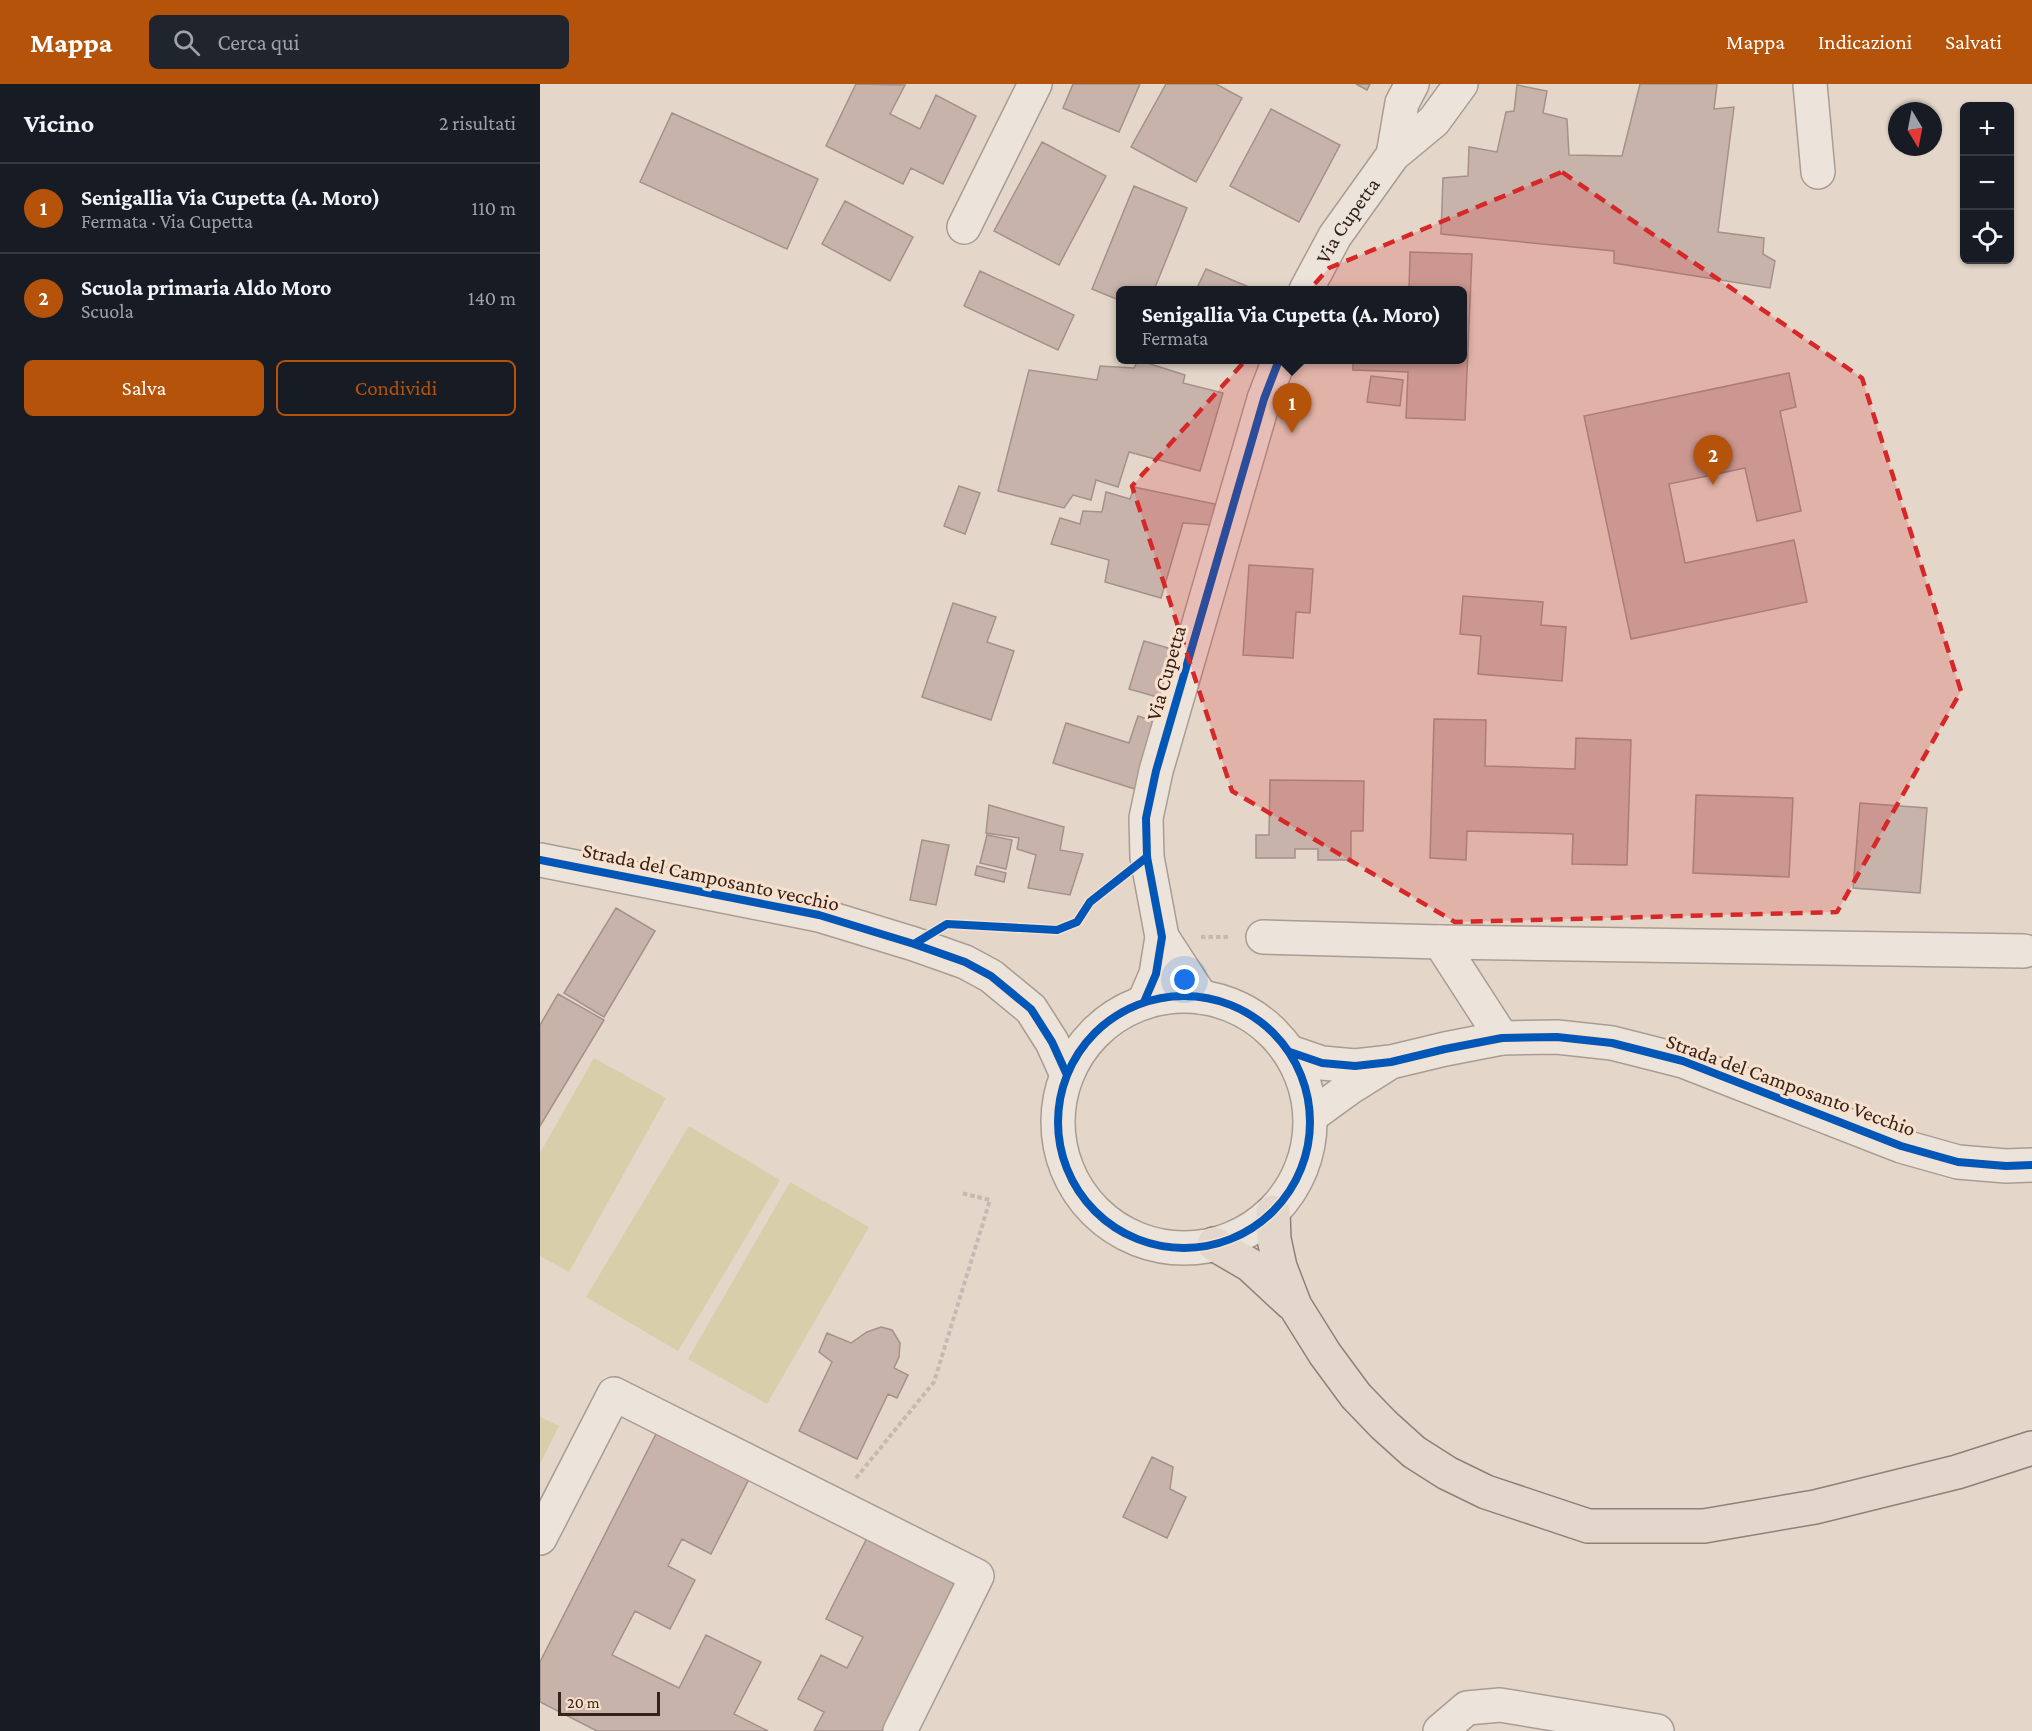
<!DOCTYPE html>
<html lang="it">
<head>
<meta charset="utf-8">
<style>
	:root { --surface:#171b24; --page:#20242c; --text:#f1f3f6; --muted:#9ea1a6; --line:#363941; --accent:#b45309 }
	body { margin:0; font-family:"Crimson Pro",serif; background:var(--page); color:var(--text) }
	.controls { position:absolute; right:18px; top:18px; display:grid; overflow:hidden; border-radius:9px; box-shadow:0 2px 4px #0004 }
	.controls button { width:54px; height:54px; display:grid; place-items:center; padding:0; border:0; border-bottom:2px solid var(--line); background:var(--surface); color:var(--text); font:30px sans-serif }
	.compass { position:absolute; left:1348px; top:18px; width:54px; height:54px; border-radius:50%; background:var(--surface); box-shadow:0 2px 4px #0004; rotate:170deg }
	.scale { position:absolute; left:18px; bottom:15px; width:102px; box-sizing:border-box; padding-left:6px; border:3px solid #37221b; border-top:0; font-size:16px; line-height:21px; white-space:nowrap; color:#37221b; -webkit-text-stroke:4px #f7e1cd; paint-order:stroke }
	.you { position:absolute; left:645px; top:896px; width:21px; height:21px; margin:-15px; border:4px solid #fff; border-radius:50%; background:#1a73e8; box-shadow:0 0 0 9px #1a73e833 }
	.badge { display:grid; place-items:center; width:39px; height:39px; border-radius:50%; background:var(--accent); color:#fff; font-size:20px; font-weight:700 }
	.pin { position:absolute; translate:-50% -50px; filter:drop-shadow(0 2px 3px #0008) }
	.pin::after { content:''; position:absolute; top:32px; width:21px; height:18px; background:inherit; clip-path:polygon(0 0,100% 0,50% 100%) }
	.popup { position:absolute; left:576px; top:202px; width:351px; height:78px; box-sizing:border-box; display:grid; place-content:center; border-radius:9px; background:var(--surface); filter:drop-shadow(0 2px 4px #0005); font-size:20px; white-space:nowrap; color:var(--muted) }
	.popup b { font-size:22px; color:var(--text) }
	.popup::after { content:''; position:absolute; left:50%; top:100%; margin-left:-12px; border:12px solid transparent; border-top-color:var(--surface) }
	.list { margin:0; padding:0; list-style:none }
	h2 { display:flex; justify-content:space-between; align-items:center; height:78px; margin:0; padding:0 24px; font-size:26px }
	h2 small { font-size:20px; font-weight:400; color:var(--muted) }
	.list li { display:grid; grid-template-columns:39px 1fr auto; gap:18px; align-items:center; box-sizing:border-box; height:90px; padding:0 24px; border-top:2px solid var(--line) }
	.list b { display:block; font-size:22px; white-space:nowrap }
	.list p { margin:0; font-size:20px; white-space:nowrap; color:var(--muted) }
	.list em { font-size:20px; font-style:normal; color:var(--muted) }
	.actions { display:flex; gap:12px; padding:18px 24px }
	.actions a { flex:1; padding:14px 0; border:2px solid var(--accent); border-radius:9px; text-align:center; font-size:21px; color:var(--accent) }
	.actions .main { background:var(--accent); color:#fff }
	.icon { flex:none; width:33px; height:33px; fill:none; stroke:currentColor; stroke-width:2; stroke-linecap:round; stroke-linejoin:round }
	.map { position:relative; flex:none; width:1492px; height:1647px; overflow:hidden }
	header { display:flex; align-items:center; gap:36px; box-sizing:border-box; height:84px; padding:0 30px; background:var(--accent); color:#fff }
	header strong { font-size:28px }
	nav { display:flex; gap:33px; margin-inline-start:auto; font-size:21px }
	.search { width:420px; height:54px; background:var(--page); display:flex; align-items:center; gap:15px; box-sizing:border-box; padding:0 21px; border-radius:9px; color:var(--muted); font-size:22px }
	main { display:flex }
	aside { flex:1; background:var(--surface) }
	.map>svg:first-child { display:block }
	.green { fill:#d8ceaa }
	.building { fill:#c8b3aa; stroke:#a49189; stroke-width:1.5 }
	.lines { fill:none; stroke-linecap:round; stroke-linejoin:round }
	.minor-casing { stroke:#a99c93; stroke-width:36 }
	.major-casing { stroke:#8e8179; stroke-width:36 }
	.path { stroke:#c4bab3; stroke-width:4; stroke-dasharray:4.5 3; stroke-linecap:butt }
	.minor { stroke:#ece3db; stroke-width:33 }
	.major { stroke:#e3d7cc; stroke-width:33 }
	.cycleway-casing { stroke:#f7e1cd; stroke-width:11 }
	.cycleway { stroke:#0057b8; stroke-width:8 }
	.marked { fill:#d62828; fill-opacity:0.2; stroke:#d62828; stroke-width:4.5; stroke-dasharray:12 8; stroke-linejoin:round }
	.labels { text-anchor:middle; stroke-width:6; stroke-linejoin:round; paint-order:stroke }
	.street-label { font-size:21px; fill:#37221b; stroke:#f7e1cd }
</style>
</head>
<body>
<header>
<strong>Mappa</strong>
<div class="search"><svg class="icon" aria-label="search" viewBox="0 0 24 24"><circle cx="10" cy="10" r="6"/><path d="M15 15l6 6"/></svg>Cerca qui</div>
<nav><a>Mappa</a><a>Indicazioni</a><a>Salvati</a></nav>
</header>
<main>
<aside>
<h2>Vicino<small>2 risultati</small></h2>
<ul class="list">
<li><span class="badge">1</span><div><b>Senigallia Via Cupetta (A. Moro)</b><p>Fermata · Via Cupetta</p></div><em>110 m</em></li>
<li><span class="badge">2</span><div><b>Scuola primaria Aldo Moro</b><p>Scuola</p></div><em>140 m</em></li>
</ul>
<div class="actions"><a class="main">Salva</a><a>Condividi</a></div>
</aside>
<div class="map">
<svg width="1492" height="1647" viewBox="0 0 1492 1647">
	<rect width="100%" height="100%" fill="#e4d6c9"/>
	<path class="green" d="M 54,974 L 126,1014 L 29,1188 L 0,1172 L 0,1069 Z
		M 149,1042 L 240,1096 L 138,1267 L 46,1213 Z
		M 250,1098 L 329,1143 L 227,1320 L 148,1275 Z
		M 0,1333 L 19,1342 L 0,1380 Z"/>
	<path class="building" d="M 316,0 L 365,1 L 350,30 L 380,45 L 396,11 L 436,32 L 403,100 L 371,84 L 363,100 L 286,62 Z
		M 533,0 L 600,0 L 579,48 L 523,24 Z
		M 626,0 L 676,0 L 702,14 L 656,98 L 591,63 Z
		M 816,0 L 830,0 L 827,6 Z
		M 1100,0 L 1177,0 L 1174,25 L 1194,23 L 1178,148 L 1224,154 L 1223,170 L 1235,177 L 1230,204 L 1074,179 L 1074,167 L 901,150 L 903,94 L 928,92 L 929,63 L 957,68 L 966,28 L 974,27 L 977,1 L 1007,7 L 1003,29 L 1027,35 L 1029,71 L 1082,72 Z
		M 731,25 L 800,61 L 759,138 L 690,102 Z
		M 132,29 L 278,95 L 247,165 L 100,98 Z
		M 502,58 L 566,92 L 519,181 L 454,147 Z
		M 594,102 L 647,124 L 614,206 L 581,206 L 581,217 L 552,205 Z
		M 305,117 L 373,153 L 350,197 L 282,160 Z
		M 870,168 L 932,170 L 925,336 L 866,334 L 868,288 L 813,286 L 813,276 L 923,276 L 923,206 L 869,206 Z
		M 666,185 L 716,206 L 656,206 Z
		M 440,187 L 534,231 L 518,266 L 424,222 Z
		M 598,276 L 645,291 L 643,299 L 683,309 L 660,387 L 589,368 L 578,403 L 556,396 L 551,416 L 533,411 L 524,424 L 458,407 L 489,286 L 557,296 L 560,282 L 594,284 Z
		M 1249,289 L 1256,323 L 1240,327 L 1261,427 L 1217,437 L 1205,384 L 1129,400 L 1145,479 L 1254,456 L 1267,518 L 1091,555 L 1044,332 Z
		M 831,292 L 863,296 L 860,322 L 827,318 Z
		M 419,402 L 440,409 L 425,450 L 404,442 Z
		M 594,403 L 675,420 L 671,441 L 643,439 L 621,514 L 565,498 L 569,476 L 511,460 L 520,434 L 540,440 L 543,427 L 562,428 L 566,408 L 590,415 Z
		M 709,481 L 773,485 L 770,529 L 756,528 L 753,574 L 703,571 Z
		M 923,512 L 1003,518 L 1001,541 L 1026,543 L 1022,597 L 938,590 L 941,552 L 920,550 Z
		M 413,519 L 456,533 L 447,558 L 474,567 L 451,636 L 382,613 Z
		M 604,557 L 642,568 L 628,616 L 589,605 Z
		M 598,632 L 619,639 L 598,706 L 513,679 L 526,639 L 589,659 Z
		M 894,635 L 946,636 L 945,682 L 1035,685 L 1036,654 L 1091,656 L 1087,781 L 1032,780 L 1033,750 L 927,747 L 926,776 L 890,774 Z
		M 730,696 L 824,697 L 823,747 L 811,747 L 811,776 L 778,776 L 778,765 L 755,765 L 755,774 L 716,774 L 716,751 L 729,751 Z
		M 1156,711 L 1253,714 L 1249,793 L 1153,789 Z
		M 1320,719 L 1387,724 L 1380,809 L 1313,804 Z
		M 449,721 L 524,743 L 520,766 L 543,770 L 530,811 L 488,804 L 496,771 L 477,765 L 479,754 L 446,749 Z
		M 447,751 L 472,756 L 466,785 L 440,779 Z
		M 382,756 L 409,761 L 396,821 L 370,816 Z
		M 437,782 L 466,789 L 464,798 L 435,791 Z
		M 76,824 L 115,847 L 64,933 L 24,909 Z
		M 18,910 L 64,936 L 0,1042 L 0,941 Z
		M 341,1243 L 352,1246 L 360,1259 L 359,1273 L 354,1284 L 368,1291 L 357,1314 L 348,1310 L 317,1375 L 259,1347 L 292,1278 L 279,1268 L 287,1249 L 311,1259 L 327,1248 Z
		M 117,1348 L 209,1395 L 171,1470 L 142,1455 L 128,1482 L 155,1496 L 130,1545 L 95,1527 L 72,1571 L 139,1604 L 166,1551 L 221,1578 L 194,1630 L 228,1647 L 57,1647 L 0,1618 L 0,1578 Z
		M 612,1373 L 633,1383 L 630,1405 L 646,1413 L 627,1454 L 583,1433 Z
		M 327,1454 L 417,1501 L 342,1647 L 274,1647 L 284,1628 L 258,1615 L 281,1571 L 307,1584 L 323,1553 L 286,1535 Z"/>
	<g class="lines">
		<defs>
			<g id="minor">
				<path d="M 1270,0 L 1278,88"/>
				<path d="M 853,71 L 862,19 L 872,0"/>
				<path d="M 424,143 L 495,0"/>
				<path id="s1" d="M 766,206 L 795,152 L 853,71 L 894,37 L 921,0"/>
				<path d="M 0,776 L 279,831 L 374,860 L 425,878 L 451,892 L 491,925 L 512,958 L 527,991"/>
				<path d="M 622,853 L 661,913"/>
				<path d="M 723,853 L 900,858 L 1484,867"/>
				<path d="M 900,858 L 962,954"/>
				<circle cx="644" cy="1038" r="126"/>
				<path d="M 604,918 L 616,890 L 622,853 L 607,773 L 606,734 L 616,687 L 724,315 L 739,276"/>
				<path d="M 750,968 L 782,979 L 815,982 L 851,978 L 905,965 L 962,954 L 1017,953 L 1072,959 L 1143,977 L 1361,1062 L 1418,1078 L 1466,1082 L 1492,1081"/>
				<path d="M 771,1032 L 811,1003 L 846,981"/>
				<path d="M 0,1454 L 74,1310 L 437,1492 L 360,1647"/>
				<path d="M 900,1647 L 927,1624 L 960,1621 L 1117,1647"/>
			</g>
			<path id="major" d="M 733,1128 L 734,1155 L 740,1183 L 755,1222 L 785,1270 L 816,1312 L 844,1341 L 874,1368 L 907,1389 L 946,1408 L 1048,1442 L 1164,1442 L 1275,1423 L 1417,1388 L 1492,1364
				M 674,1160 L 710,1181 L 751,1219"/>
		</defs>
		<use href="#minor" class="minor-casing"/>
		<use href="#major" class="major-casing"/>
		<path class="path" d="M 661,853 L 690,853
			M 316,1394 L 394,1298 L 450,1116 L 421,1109"/>
		<use href="#minor" class="minor"/>
		<use href="#major" class="major"/>
		<defs>
			<path id="cycleway" d="M 0,776 L 279,831 L 374,860 L 425,878 L 451,892 L 491,925 L 512,958 L 527,991
				M 374,860 L 407,840 L 517,846 L 537,838 L 550,818 L 607,773
				M518 1038a126 126 0 1 1 252 0a126 126 0 1 1-252 0Z
				M 604,918 L 616,890 L 622,853 L 607,773 L 606,734 L 616,687 L 724,315 L 739,276
				M 750,968 L 782,979 L 815,982 L 851,978 L 905,965 L 962,954 L 1017,953 L 1072,959 L 1143,977 L 1361,1062 L 1418,1078 L 1466,1082 L 1492,1081"/>
		</defs>
		<use href="#cycleway" class="cycleway-casing"/>
		<use href="#cycleway" class="cycleway"/>
	</g>
	<path class="marked" d="M 1022,88 L 1322,294 L 1421,607 L 1297,828 L 915,838 L 692,707 L 592,402 L 789,184 Z"/>
	<g class="labels">
		<g class="street-label">
			<text dy="7" stroke="none"><textPath href="#s1" startOffset="81">Via Cupetta</textPath></text>
			<text transform="translate(626 589) rotate(-74)" y="7">Via Cupetta</text>
			<text transform="translate(171 793) rotate(12)" y="7">Strada del Camposanto vecchio</text>
			<text transform="translate(1251 1001) rotate(20)" y="7">Strada del Camposanto Vecchio</text>
		</g>
	</g>
</svg>
<div class="controls">
<button>+</button>
<button>−</button>
<button><svg class="icon" aria-label="locate" viewBox="0 0 24 24"><circle cx="12" cy="12" r="6"/><path d="M12 2v4M12 18v4M2 12h4M18 12h4"/></svg></button>
</div>
<svg class="compass" viewBox="-18 -18 36 36"><path d="M0-13l5 13h-10z" fill="#e53935"/><path d="M0 13l5-13h-10z" fill="#9ea1a6"/></svg>
<div class="scale">20 m</div>
<div class="you"></div>
<div class="pin badge" style="left:752px;top:349px">1</div>
<div class="popup"><b>Senigallia Via Cupetta (A. Moro)</b>Fermata</div>
<div class="pin badge" style="left:1173px;top:401px">2</div>
</div>
</main>
</body>
</html>
